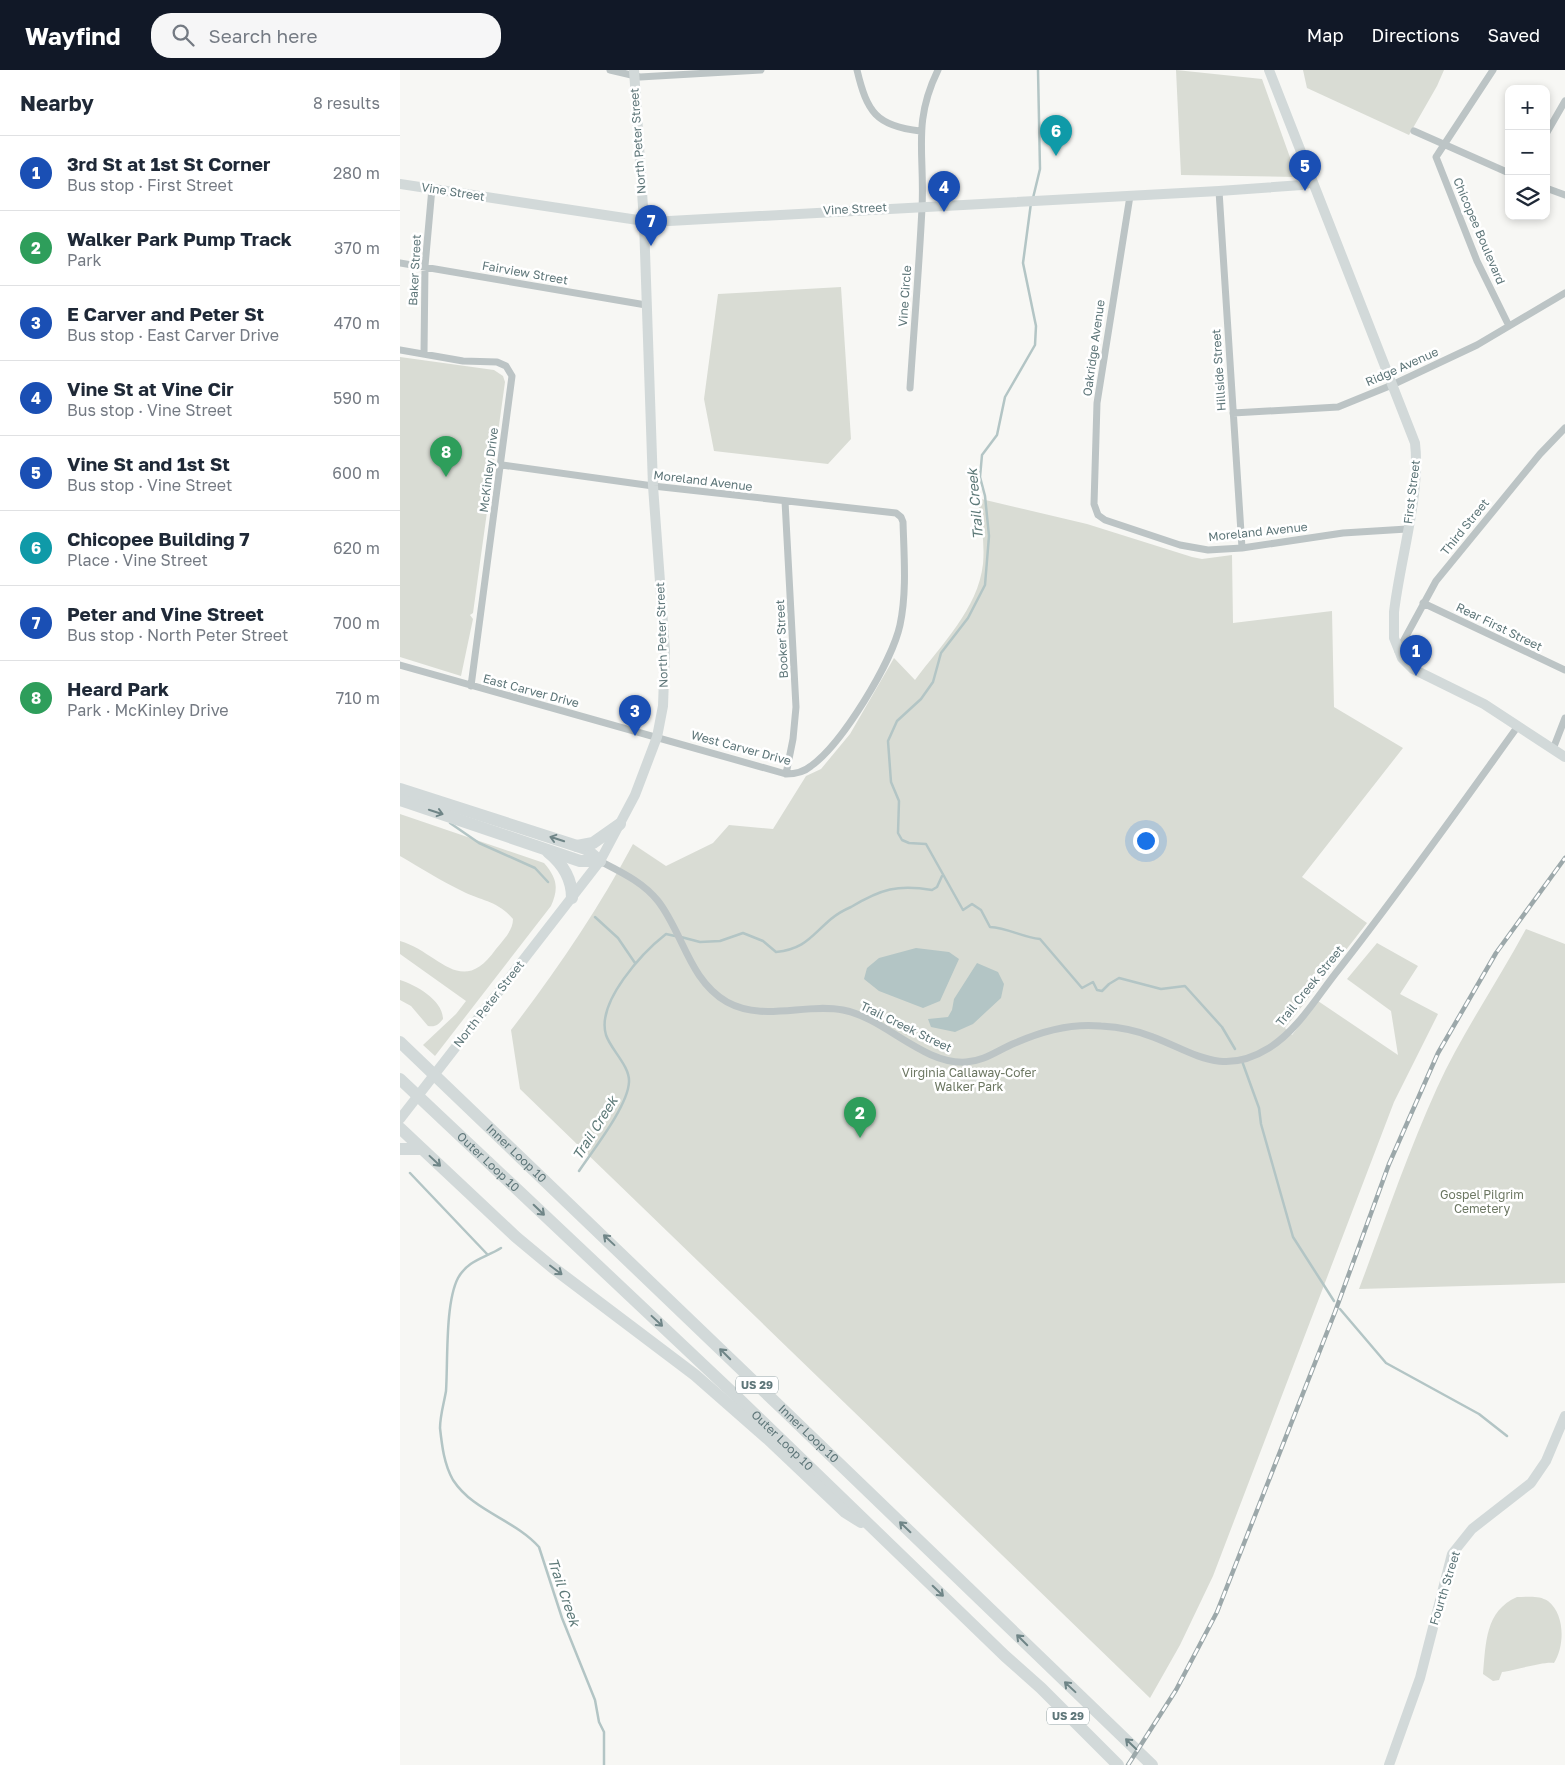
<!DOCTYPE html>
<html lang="en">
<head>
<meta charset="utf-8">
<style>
	:root { --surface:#fff; --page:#f6f6f7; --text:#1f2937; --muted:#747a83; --line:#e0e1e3; --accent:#111827 }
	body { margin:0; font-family:"Golos Text",sans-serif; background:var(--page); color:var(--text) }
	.controls { position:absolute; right:15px; top:15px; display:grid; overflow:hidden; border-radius:10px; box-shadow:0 2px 8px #0003 }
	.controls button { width:45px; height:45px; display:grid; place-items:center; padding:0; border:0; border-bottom:1px solid var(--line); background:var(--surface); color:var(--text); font:25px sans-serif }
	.you { position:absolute; left:745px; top:770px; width:18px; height:18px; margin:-12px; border:4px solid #fff; border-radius:50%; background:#1a73e8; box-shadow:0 0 0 8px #1a73e833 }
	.badge { display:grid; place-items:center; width:32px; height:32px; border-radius:50%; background:var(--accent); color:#fff; font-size:16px; font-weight:700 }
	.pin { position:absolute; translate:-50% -41px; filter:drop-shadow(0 1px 2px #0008) }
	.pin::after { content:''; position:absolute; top:26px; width:18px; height:15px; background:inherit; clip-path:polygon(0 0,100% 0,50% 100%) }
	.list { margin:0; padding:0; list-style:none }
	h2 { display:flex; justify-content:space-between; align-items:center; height:65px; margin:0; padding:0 20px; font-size:21px }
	h2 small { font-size:16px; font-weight:400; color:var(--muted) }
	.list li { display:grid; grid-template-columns:32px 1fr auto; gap:15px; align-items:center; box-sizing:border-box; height:75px; padding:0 20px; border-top:1px solid var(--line) }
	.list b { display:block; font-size:19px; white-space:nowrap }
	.list p { margin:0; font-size:16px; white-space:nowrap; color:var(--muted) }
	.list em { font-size:16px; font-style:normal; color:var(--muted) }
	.icon { flex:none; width:28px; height:28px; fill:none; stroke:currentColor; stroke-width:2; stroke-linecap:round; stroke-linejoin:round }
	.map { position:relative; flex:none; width:1165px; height:1695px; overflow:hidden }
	header { display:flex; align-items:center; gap:30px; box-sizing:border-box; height:70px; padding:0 25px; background:var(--accent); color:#fff }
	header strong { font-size:24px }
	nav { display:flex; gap:28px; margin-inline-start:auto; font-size:18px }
	.search { width:350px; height:45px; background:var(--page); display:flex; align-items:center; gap:12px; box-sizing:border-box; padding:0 18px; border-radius:20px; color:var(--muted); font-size:19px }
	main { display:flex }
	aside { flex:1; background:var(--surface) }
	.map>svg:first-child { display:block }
	.green { fill:#d9dcd4 }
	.water { fill:#b3c5c5 }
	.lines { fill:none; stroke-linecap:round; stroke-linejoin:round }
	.stream { stroke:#b3c5c5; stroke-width:2.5 }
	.street { stroke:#bcc4c5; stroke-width:7 }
	.secondary { stroke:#d2d9d9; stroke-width:10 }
	.highway { stroke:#d2d9d9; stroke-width:12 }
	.rail-casing { stroke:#9ca8aa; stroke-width:4.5 }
	.rail { stroke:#fff; stroke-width:2.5; stroke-dasharray:8; stroke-linecap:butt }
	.oneway { stroke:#6f8587 }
	.labels { text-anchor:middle; stroke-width:5; stroke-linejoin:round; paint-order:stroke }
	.shield { fill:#fff; stroke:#8e9fa1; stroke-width:1 }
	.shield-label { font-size:11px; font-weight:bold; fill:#5e7679 }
	.street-label { font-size:12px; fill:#5e7679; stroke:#fff }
	.park-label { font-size:12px; fill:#6c7762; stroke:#fff }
	.water-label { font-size:14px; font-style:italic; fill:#5e7a79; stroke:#fff }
</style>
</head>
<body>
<header>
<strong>Wayfind</strong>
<div class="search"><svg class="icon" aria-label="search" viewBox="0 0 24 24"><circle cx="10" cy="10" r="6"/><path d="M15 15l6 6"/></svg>Search here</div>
<nav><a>Map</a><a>Directions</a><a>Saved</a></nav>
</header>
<main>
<aside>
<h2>Nearby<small>8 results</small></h2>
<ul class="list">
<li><span class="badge" style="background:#1a4fb4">1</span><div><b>3rd St at 1st St Corner</b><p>Bus stop · First Street</p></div><em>280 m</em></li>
<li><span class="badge" style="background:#2e9e5b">2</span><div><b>Walker Park Pump Track</b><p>Park</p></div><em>370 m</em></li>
<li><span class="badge" style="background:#1a4fb4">3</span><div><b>E Carver and Peter St</b><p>Bus stop · East Carver Drive</p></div><em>470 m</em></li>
<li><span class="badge" style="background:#1a4fb4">4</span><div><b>Vine St at Vine Cir</b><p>Bus stop · Vine Street</p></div><em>590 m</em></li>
<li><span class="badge" style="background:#1a4fb4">5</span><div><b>Vine St and 1st St</b><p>Bus stop · Vine Street</p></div><em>600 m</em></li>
<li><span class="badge" style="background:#0f9aa8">6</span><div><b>Chicopee Building 7</b><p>Place · Vine Street</p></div><em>620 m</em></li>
<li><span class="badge" style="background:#1a4fb4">7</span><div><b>Peter and Vine Street</b><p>Bus stop · North Peter Street</p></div><em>700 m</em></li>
<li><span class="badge" style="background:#2e9e5b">8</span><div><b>Heard Park</b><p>Park · McKinley Drive</p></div><em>710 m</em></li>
</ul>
</aside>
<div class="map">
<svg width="1165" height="1695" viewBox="0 0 1165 1695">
	<rect width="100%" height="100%" fill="#f7f7f4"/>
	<path class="green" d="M 776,0 L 862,9 L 897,107 L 781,105 Z
		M 903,0 L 1044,0 L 1037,16 L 1009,65 L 907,18 Z
		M 441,217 L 451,369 L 428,394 L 314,381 L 304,329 L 318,224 Z
		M 0,287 L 94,300 L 103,306 L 105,312 L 73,543 L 70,545 L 73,549 L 61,606 L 0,587 Z
		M 577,428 L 687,454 L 792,487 L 802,489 L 832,485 L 833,553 L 932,541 L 934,637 L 1003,678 L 902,807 L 967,853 L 885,958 L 892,965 L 918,931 L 998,985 L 991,941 L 947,909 L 977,873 L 1018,896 L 1000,924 L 1038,944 L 994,1032 L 813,1506 L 780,1575 L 750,1628 L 120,1019 L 111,960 C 157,900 198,840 233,774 L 266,796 L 313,773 L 329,755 L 373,759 L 406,706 L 421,699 L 450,664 L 494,588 L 515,610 C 541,575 578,539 583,494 C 585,472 581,450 577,428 Z
		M 0,744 L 144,793 C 157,808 159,818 151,836 L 35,986 L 23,975 L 56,944 L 66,931 L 0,884 L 0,871 C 39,882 61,929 96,879 C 103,870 113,861 113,849 C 98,831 82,831 62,821 C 41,811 21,798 0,786 Z
		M 1126,859 L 1165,874 L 1165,1213 L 959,1219 C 984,1153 1007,1084 1037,1018 C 1062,963 1097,913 1126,859 Z
		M 0,910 C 16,915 43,930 43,949 C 38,955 36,957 28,956 L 11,936 L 0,930 Z
		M 1117,1527 C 1128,1527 1139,1525 1148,1531 C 1165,1544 1165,1576 1154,1593 C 1145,1591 1116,1600 1102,1602 L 1099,1610 L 1093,1611 L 1083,1604 C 1086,1573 1085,1541 1117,1527 Z"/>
	<path class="water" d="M 516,878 L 549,882 L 559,889 L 540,931 L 523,938 L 479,921 L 464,909 L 467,898 L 479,888 Z
		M 577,893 L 598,902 L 604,914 L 601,928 L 573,954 L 555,962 L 531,957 L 528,949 L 548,947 L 552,940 L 554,929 Z"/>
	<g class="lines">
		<path class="stream" d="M 633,128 L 640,99 L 638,0
			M 631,133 L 623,193 L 636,256 L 635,275 L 605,327 L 597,365 L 582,385 L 580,407 L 585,426 L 589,466 L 585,515 L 568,548 L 541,583 L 533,612 L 521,629 L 497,651 L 488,671 L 491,712 L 499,731 L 498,763 L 502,770 L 509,773 L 526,774 L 563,840 L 572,834 L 581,840 L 590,857 C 608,858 622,867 640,869 L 682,918 L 693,912 L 697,920 L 702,921 L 709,914 L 719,908 L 761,919 L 785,916 L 822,957 L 835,979
			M 50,753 L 79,773 L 135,798 L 148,812
			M 195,847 L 218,868 L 235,893
			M 281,867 L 300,872 L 320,871 L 343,863 L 363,871 L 376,882 C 405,879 411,866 431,849 C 437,844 444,840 451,837 C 481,819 498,814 532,820 L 537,817 L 542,806
			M 842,991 L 859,1038 L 861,1054 L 893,1167 L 934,1231
			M 179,1101 C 193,1080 228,1036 229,1012 C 230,996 211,980 206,965 C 196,932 243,882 266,864 L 275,866
			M 10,1103 L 87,1184
			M 101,1178 C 85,1188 68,1190 58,1208 C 45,1233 48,1291 46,1321 C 44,1333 40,1346 40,1358 C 42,1376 44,1394 53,1410 C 74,1442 114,1449 139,1477 L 162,1548 L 195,1630 L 199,1652 L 204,1662 L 204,1695
			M 940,1239 L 986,1293 L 1079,1344 L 1107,1366"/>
		<path class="street" d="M 210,0 L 240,7 L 361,0
			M 457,0 C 467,42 476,56 520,61
			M 1093,0 L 1036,87 L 1077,191 L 1109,256
			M 1014,61 L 1109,103
			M 1146,64 L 1165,31
			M 1146,118 L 1165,125
			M 819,121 L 842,478
			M 730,126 L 697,333 L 694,434 L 698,445 L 705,450 L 780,475 L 808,480 L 842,478 L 943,463 L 1007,459
			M 0,193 L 246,235
			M 0,280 L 63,291 L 97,292 L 106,296 L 112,306 L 71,616
			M 24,284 L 25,196 L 32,118
			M 510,318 C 514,258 519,198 522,138 C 525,84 512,53 538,0
			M 833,343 L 938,337 L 992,315 L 1077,275 L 1165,223
			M 385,431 L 396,637 L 393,669 L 386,704
			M 1023,533 L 1165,600
			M 998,581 L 1036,511 L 1140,384 L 1165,358
			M 0,595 L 386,704 C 395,704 404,702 411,696 C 442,674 492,592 500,555 C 507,522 504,486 503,452 L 501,447 L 496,443 L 253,416 L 102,395
			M 1153,679 L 1165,648
			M 200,791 C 221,802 243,812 258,831 C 283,863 289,910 327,932 C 363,952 404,933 443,940 C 485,948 523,995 566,992 C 585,991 598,980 615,973 C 642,961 671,953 701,956 C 718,957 736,960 753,967 C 795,983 822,1007 869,978 C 898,960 918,925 939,899 C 1001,820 1059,738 1118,656"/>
		<path class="secondary" d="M 869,0 L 1015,373 C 1021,423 1000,490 994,542 L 994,568 L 1002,588 L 1013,599 L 1084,634 L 1165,687
			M 0,114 L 251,152 L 819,121 L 902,115 L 913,112
			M 0,1049 L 200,791 L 235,725 L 257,667 L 263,636 L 265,580 L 253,416 L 244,152 L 234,0
			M 989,1695 L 1020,1608 L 1052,1484 L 1072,1459 L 1131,1413 L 1146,1391 L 1165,1346"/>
		<g class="highway">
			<path d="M 0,719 L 177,776 L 186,779 L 200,791"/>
			<path d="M 0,730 L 180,791 L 200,791"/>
			<path d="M 177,776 L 193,773 L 220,754"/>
			<path d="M 148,782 C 163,794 172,809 172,828"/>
			<path id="s1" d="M 0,972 C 251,1213 502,1453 752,1695"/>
			<path id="s2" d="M 0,1009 L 333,1323 L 605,1586 L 641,1618 L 718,1695"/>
			<path d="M 0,1058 L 116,1167 L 152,1197 L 295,1305 L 368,1369 L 445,1442 L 461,1452"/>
			<path d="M 0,1079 L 21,1079"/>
		</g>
		<defs>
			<path id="rail" d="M 728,1695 L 776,1620 L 817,1542 L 935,1242 L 989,1094 L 1038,983 L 1096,883 L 1165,788"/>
		</defs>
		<use href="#rail" class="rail-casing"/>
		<use href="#rail" class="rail"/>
	</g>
	<defs><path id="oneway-shaft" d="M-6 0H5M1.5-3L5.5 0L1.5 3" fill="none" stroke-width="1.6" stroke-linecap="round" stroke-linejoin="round" transform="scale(1.25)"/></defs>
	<g class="oneway">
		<use href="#oneway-shaft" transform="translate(36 742) rotate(18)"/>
		<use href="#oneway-shaft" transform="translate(157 769) rotate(-162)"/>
		<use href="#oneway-shaft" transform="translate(35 1091) rotate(43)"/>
		<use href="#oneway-shaft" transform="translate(139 1140) rotate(44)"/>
		<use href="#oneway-shaft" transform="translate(209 1170) rotate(-137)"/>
		<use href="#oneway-shaft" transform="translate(156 1200) rotate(37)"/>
		<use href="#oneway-shaft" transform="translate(257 1251) rotate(43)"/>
		<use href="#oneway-shaft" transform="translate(325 1284) rotate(-135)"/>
		<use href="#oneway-shaft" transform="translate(505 1457) rotate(-136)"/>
		<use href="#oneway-shaft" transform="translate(538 1521) rotate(44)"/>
		<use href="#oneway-shaft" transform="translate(622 1570) rotate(-135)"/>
		<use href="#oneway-shaft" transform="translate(670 1617) rotate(-137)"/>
		<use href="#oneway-shaft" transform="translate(731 1674) rotate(-136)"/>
	</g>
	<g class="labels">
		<g class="shield">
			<rect x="336" y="1306.5" width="42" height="17" rx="4"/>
			<rect x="647" y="1637.5" width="42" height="17" rx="4"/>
		</g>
		<g class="shield-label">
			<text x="357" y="1319">US 29</text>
			<text x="668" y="1650">US 29</text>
		</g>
		<g class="street-label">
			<text transform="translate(238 71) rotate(-94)" y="4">North Peter Street</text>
			<text transform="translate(53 122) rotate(9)" y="4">Vine Street</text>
			<text transform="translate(455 139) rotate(-3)" y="4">Vine Street</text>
			<text transform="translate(1079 161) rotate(67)" y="4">Chicopee Boulevard</text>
			<text transform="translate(15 200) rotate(-87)" y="4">Baker Street</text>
			<text transform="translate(125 203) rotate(10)" y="4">Fairview Street</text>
			<text transform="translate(505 226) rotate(-86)" y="4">Vine Circle</text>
			<text transform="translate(694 278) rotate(-82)" y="4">Oakridge Avenue</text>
			<text transform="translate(1002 297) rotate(-24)" y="4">Ridge Avenue</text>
			<text transform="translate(819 300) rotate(-94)" y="4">Hillside Street</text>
			<text transform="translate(89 400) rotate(-83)" y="4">McKinley Drive</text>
			<text transform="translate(303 411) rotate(7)" y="4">Moreland Avenue</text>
			<text transform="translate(1012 422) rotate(-83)" y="4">First Street</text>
			<text transform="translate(1065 457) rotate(-51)" y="4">Third Street</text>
			<text transform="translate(858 462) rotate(-6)" y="4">Moreland Avenue</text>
			<text transform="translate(1099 557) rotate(26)" y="4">Rear First Street</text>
			<text transform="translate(262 565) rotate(-92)" y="4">North Peter Street</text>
			<text transform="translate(382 569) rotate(-93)" y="4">Booker Street</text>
			<text transform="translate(131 621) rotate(15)" y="4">East Carver Drive</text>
			<text transform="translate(341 678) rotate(15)" y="4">West Carver Drive</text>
			<text transform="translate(910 916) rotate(-51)" y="4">Trail Creek Street</text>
			<text transform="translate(89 934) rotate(-52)" y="4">North Peter Street</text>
			<text transform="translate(506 957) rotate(26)" y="4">Trail Creek Street</text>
			<text dy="4" stroke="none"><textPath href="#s1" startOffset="161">Inner Loop 10</textPath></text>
			<text dy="4" stroke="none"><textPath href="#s2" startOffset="121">Outer Loop 10</textPath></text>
			<text dy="4" stroke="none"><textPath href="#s1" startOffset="566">Inner Loop 10</textPath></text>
			<text dy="4" stroke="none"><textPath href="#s2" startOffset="526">Outer Loop 10</textPath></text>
			<text transform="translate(1045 1518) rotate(-73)" y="4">Fourth Street</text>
		</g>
		<g class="park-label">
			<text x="569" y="1007">Virginia Callaway-Cofer<tspan x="569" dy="14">Walker Park</tspan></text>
			<text x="1082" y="1129">Gospel Pilgrim<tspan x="1082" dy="14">Cemetery</tspan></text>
		</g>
		<g class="water-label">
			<text transform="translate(575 434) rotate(-95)" y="5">Trail Creek</text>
			<text transform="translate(195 1058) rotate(-58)" y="5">Trail Creek</text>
			<text transform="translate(164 1522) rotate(71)" y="5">Trail Creek</text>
		</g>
	</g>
</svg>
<div class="controls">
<button>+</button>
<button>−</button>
<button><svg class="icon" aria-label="layers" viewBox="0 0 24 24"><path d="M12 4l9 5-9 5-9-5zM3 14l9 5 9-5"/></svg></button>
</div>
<div class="you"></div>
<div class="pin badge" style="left:1016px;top:606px;background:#1a4fb4">1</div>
<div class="pin badge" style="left:460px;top:1068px;background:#2e9e5b">2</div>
<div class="pin badge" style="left:235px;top:666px;background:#1a4fb4">3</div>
<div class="pin badge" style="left:544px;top:142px;background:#1a4fb4">4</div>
<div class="pin badge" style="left:905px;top:121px;background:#1a4fb4">5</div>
<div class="pin badge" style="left:656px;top:86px;background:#0f9aa8">6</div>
<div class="pin badge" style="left:251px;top:176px;background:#1a4fb4">7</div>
<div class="pin badge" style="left:46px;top:407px;background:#2e9e5b">8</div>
</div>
</main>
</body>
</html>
